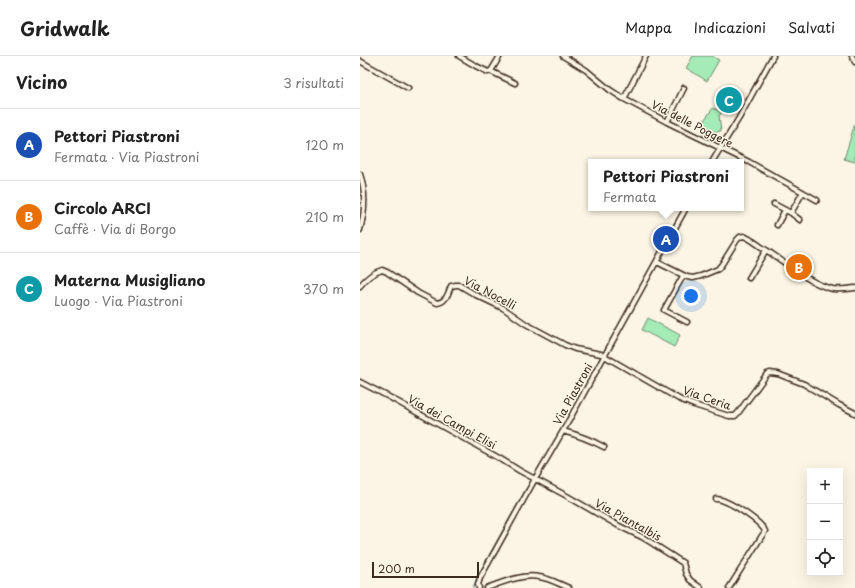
<!DOCTYPE html>
<html lang="it">
<head>
<meta charset="utf-8">
<style>
	:root { --surface:#fff; --page:#f2f2f2; --text:#222; --muted:#767676; --line:#e0e0e0; --accent:#2563eb }
	body { margin:0; font-family:"Playpen Sans",sans-serif; background:var(--page); color:var(--text) }
	.controls { position:absolute; right:12px; bottom:12px; display:grid; overflow:hidden; border-radius:0px; box-shadow:0 4px 16px #0002 }
	.controls button { width:36px; height:36px; display:grid; place-items:center; padding:0; border:0; border-bottom:1px solid var(--line); background:var(--surface); color:var(--text); font:20px sans-serif }
	.scale { position:absolute; left:12px; bottom:10px; width:107px; box-sizing:border-box; padding-left:4px; border:2px solid #3b2a1e; border-top:0; font-size:11px; line-height:14px; white-space:nowrap; color:#3b2a1e; -webkit-text-stroke:3px #fcf5e5; paint-order:stroke }
	.you { position:absolute; left:331px; top:240px; width:14px; height:14px; margin:-10px; border:3px solid #fff; border-radius:50%; background:#1a73e8; box-shadow:0 0 0 6px #1a73e833 }
	.badge { display:grid; place-items:center; width:26px; height:26px; border-radius:50%; background:var(--accent); color:#fff; font-size:13px; font-weight:700 }
	.pin { position:absolute; translate:-50% -50%; border:2px solid #fff; box-shadow:0 1px 4px #0006 }
	.popup { position:absolute; left:228px; top:103px; width:156px; height:52px; box-sizing:border-box; display:grid; place-content:center; border-radius:0px; background:var(--surface); filter:drop-shadow(0 1px 3px #0005); font-size:13px; white-space:nowrap; color:var(--muted) }
	.popup b { font-size:15px; color:var(--text) }
	.popup::after { content:''; position:absolute; left:50%; top:100%; margin-left:-8px; border:8px solid transparent; border-top-color:var(--surface) }
	.list { margin:0; padding:0; list-style:none }
	h2 { display:flex; justify-content:space-between; align-items:center; height:52px; margin:0; padding:0 16px; font-size:17px }
	h2 small { font-size:13px; font-weight:400; color:var(--muted) }
	.list li { display:grid; grid-template-columns:26px 1fr auto; gap:12px; align-items:center; box-sizing:border-box; height:72px; padding:0 16px; border-top:1px solid var(--line) }
	.list b { display:block; font-size:15px; white-space:nowrap }
	.list p { margin:0; font-size:13px; white-space:nowrap; color:var(--muted) }
	.list em { font-size:13px; font-style:normal; color:var(--muted) }
	.icon { flex:none; width:22px; height:22px; fill:none; stroke:currentColor; stroke-width:2; stroke-linecap:round; stroke-linejoin:round }
	.map { position:relative; flex:none; width:495px; height:532px; overflow:hidden }
	header { display:flex; align-items:center; gap:24px; box-sizing:border-box; height:56px; padding:0 20px; background:var(--surface); border-bottom:1px solid var(--line) }
	header strong { font-size:19px }
	nav { display:flex; gap:22px; margin-inline-start:auto; font-size:14px }
	main { display:flex }
	aside { flex:1; background:var(--surface) }
	.map>svg:first-child { display:block }
	.built { fill:#fae6d2 }
	.green { fill:#a4ebb8; stroke:#708a6b }
	.lines { fill:none; stroke-linecap:round; stroke-linejoin:round }
	.stream { stroke:#648792; stroke-width:1 }
	.minor-casing { stroke:#3b2a1e; stroke-width:7 }
	.minor { stroke:#fcf5e5; stroke-width:4 }
	.labels { text-anchor:middle; stroke-width:3; stroke-linejoin:round; paint-order:stroke }
	.street-label { font-size:11px; fill:#3b2a1e; stroke:#fcf5e5 }
</style>
</head>
<body>
<header>
<strong>Gridwalk</strong>
<nav><a>Mappa</a><a>Indicazioni</a><a>Salvati</a></nav>
</header>
<main>
<aside>
<h2>Vicino<small>3 risultati</small></h2>
<ul class="list">
<li><span class="badge" style="background:#1a4fb4">A</span><div><b>Pettori Piastroni</b><p>Fermata · Via Piastroni</p></div><em>120 m</em></li>
<li><span class="badge" style="background:#e8710a">B</span><div><b>Circolo ARCI</b><p>Caffè · Via di Borgo</p></div><em>210 m</em></li>
<li><span class="badge" style="background:#0f9aa8">C</span><div><b>Materna Musigliano</b><p>Luogo · Via Piastroni</p></div><em>370 m</em></li>
</ul>
</aside>
<div class="map">
<svg width="495" height="532" viewBox="0 0 495 532">
	<rect width="100%" height="100%" fill="#fcf5e5"/>
	<filter id="ink" filterUnits="userSpaceOnUse"><feTurbulence type="fractalNoise" baseFrequency=".025" numOctaves="2"/><feDisplacementMap in="SourceGraphic" scale="8" xChannelSelector="R" yChannelSelector="G"/><feConvolveMatrix kernelMatrix="1 2 1 2 8 2 1 2 1" color-interpolation-filters="sRGB"/></filter>
	<g filter="url(#ink)">
		<path class="built" d="M 368,26 L 388,37 L 375,63 L 353,52 Z"/>
		<path class="green" d="M 333,0 L 352,0 L 359,4 L 347,25 L 326,12 Z
			M 353,52 L 362,57 L 359,59 L 361,75 L 349,77 L 349,79 L 343,76 L 345,63 Z
			M 495,67 L 495,106 L 484,103 Z
			M 288,262 L 320,279 L 314,291 L 282,274 Z"/>
		<g class="lines">
			<path class="stream" d="M 113,532 L 117,521 L 166,433"/>
			<defs>
				<path id="minor" d="M 99,0 L 116,10 L 128,16 L 131,15 L 140,0
					M 203,0 L 226,14 L 250,34 L 264,43 L 307,66 L 389,106 L 457,144
					M 492,0 L 495,6
					M 0,5 L 48,32
					M 130,15 L 155,27
					M 264,43 L 286,0
					M 307,66 L 324,32
					M 352,106 L 379,62 L 413,0
					M 0,118 C 6,136 5,156 0,174
					M 414,148 L 431,157 L 440,164
					M 431,157 L 443,136
					M 417,169 L 425,154
					M 297,206 L 327,221 L 333,222 L 341,220 L 358,213 L 362,208 L 377,184 L 380,181 L 384,180 C 391,183 397,188 403,192 C 424,205 449,228 473,233 C 480,234 488,233 495,232
					M 323,220 L 304,254 L 327,266
					M 389,222 L 406,194
					M 0,230 C 6,222 12,217 22,214 L 27,216 L 58,237 L 77,247 C 86,246 88,238 91,230 L 96,229 L 99,229 L 116,239 L 143,252 L 166,268 L 205,289 L 215,293 L 236,297 L 241,298 L 319,343 L 334,349 L 369,360 L 375,360 L 378,357 L 407,318 L 410,317 L 418,318 L 444,328 L 479,349 L 495,357
					M 0,326 L 29,341 L 139,402 L 160,415 L 207,440 L 259,470 L 282,481 L 292,487 L 323,507 L 326,518 L 330,524 L 341,532
					M 203,375 C 218,379 231,384 244,391
					M 356,443 C 367,443 400,465 405,475 L 369,532
					M 119,532 L 118,529 L 120,522 L 175,423 L 203,375 L 326,152
					M 127,532 C 143,526 162,518 179,521 C 189,522 199,528 209,532"/>
			</defs>
			<use href="#minor" class="minor-casing"/>
			<use href="#minor" class="minor"/>
		</g>
	</g>
	<g class="labels">
		<g class="street-label">
			<text transform="translate(332 68) rotate(27)" y="4">Via delle Poggere</text>
			<text transform="translate(130 237) rotate(28)" y="4">Via Nocelli</text>
			<text transform="translate(213 338) rotate(-61)" y="4">Via Piastroni</text>
			<text transform="translate(347 342) rotate(19)" y="4">Via Ceria</text>
			<text transform="translate(92 366) rotate(29)" y="4">Via dei Campi Elisi</text>
			<text transform="translate(268 464) rotate(29)" y="4">Via Piantalbis</text>
		</g>
	</g>
</svg>
<div class="controls">
<button>+</button>
<button>−</button>
<button><svg class="icon" aria-label="locate" viewBox="0 0 24 24"><circle cx="12" cy="12" r="6"/><path d="M12 2v4M12 18v4M2 12h4M18 12h4"/></svg></button>
</div>
<div class="scale">200 m</div>
<div class="you"></div>
<div class="pin badge" style="left:306px;top:183px;background:#1a4fb4">A</div>
<div class="popup"><b>Pettori Piastroni</b>Fermata</div>
<div class="pin badge" style="left:439px;top:211px;background:#e8710a">B</div>
<div class="pin badge" style="left:369px;top:44px;background:#0f9aa8">C</div>
</div>
</main>
</body>
</html>
